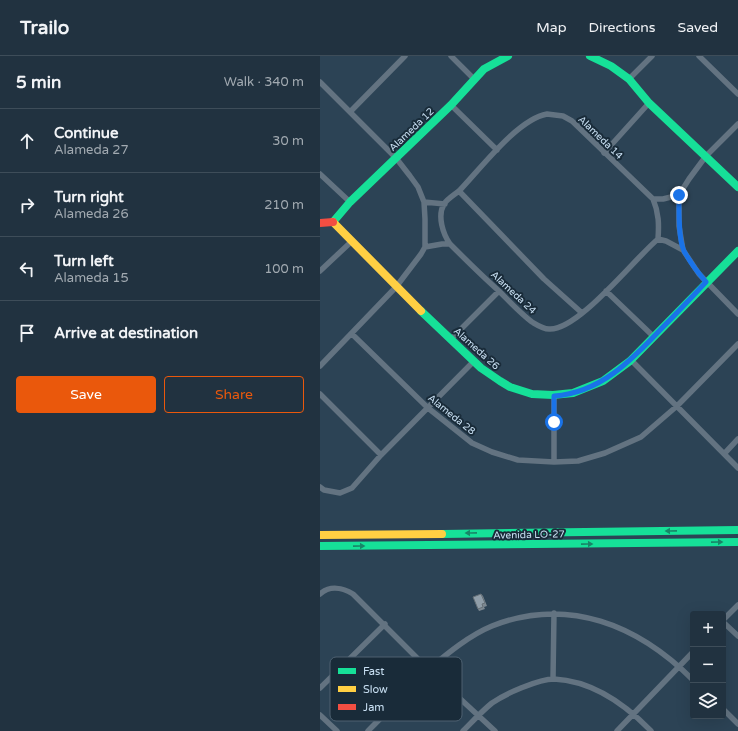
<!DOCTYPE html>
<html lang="en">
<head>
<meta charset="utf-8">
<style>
	:root { --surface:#213240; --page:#293a47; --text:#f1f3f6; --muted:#a2aab1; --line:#3e4d59; --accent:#ea580c }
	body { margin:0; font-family:"Varela Round",sans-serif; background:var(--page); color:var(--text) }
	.controls { position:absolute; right:12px; bottom:12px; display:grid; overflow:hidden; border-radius:4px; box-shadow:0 4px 16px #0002 }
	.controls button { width:36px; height:36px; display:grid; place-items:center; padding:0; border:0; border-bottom:1px solid var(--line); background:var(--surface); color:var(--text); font:20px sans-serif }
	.stop { position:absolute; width:12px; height:12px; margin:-9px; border:3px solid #1a73e8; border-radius:50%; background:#fff }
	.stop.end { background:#1a73e8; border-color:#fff; box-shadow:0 1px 4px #0008 }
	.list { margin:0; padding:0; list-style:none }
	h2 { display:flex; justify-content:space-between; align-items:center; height:52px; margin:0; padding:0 16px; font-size:17px }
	h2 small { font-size:13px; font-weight:400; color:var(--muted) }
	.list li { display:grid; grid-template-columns:26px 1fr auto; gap:12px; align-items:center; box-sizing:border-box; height:64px; padding:0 16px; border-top:1px solid var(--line) }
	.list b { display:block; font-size:15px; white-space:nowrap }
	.list p { margin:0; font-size:13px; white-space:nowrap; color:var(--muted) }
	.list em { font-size:13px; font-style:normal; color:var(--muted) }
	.actions { display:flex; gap:8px; padding:12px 16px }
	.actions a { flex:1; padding:9px 0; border:1px solid var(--accent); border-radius:4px; text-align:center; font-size:14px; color:var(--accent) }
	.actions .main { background:var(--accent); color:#fff }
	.icon { flex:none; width:22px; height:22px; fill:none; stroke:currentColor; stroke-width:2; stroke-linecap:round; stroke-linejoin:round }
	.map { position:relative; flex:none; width:418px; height:675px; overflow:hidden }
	header { display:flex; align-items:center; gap:24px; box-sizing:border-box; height:56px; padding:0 20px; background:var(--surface); border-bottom:1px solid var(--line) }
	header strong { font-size:19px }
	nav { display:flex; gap:22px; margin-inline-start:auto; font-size:14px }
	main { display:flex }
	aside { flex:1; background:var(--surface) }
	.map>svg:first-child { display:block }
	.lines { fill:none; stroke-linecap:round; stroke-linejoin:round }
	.street { stroke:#637381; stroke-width:5.5 }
	.fast { stroke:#16e098; stroke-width:8 }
	.slow { stroke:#ffcf43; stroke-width:8 }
	.jam { stroke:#f24e42; stroke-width:8 }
	.wall { fill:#7c8891 }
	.building { fill:#909ea9; stroke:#656f76 }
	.oneway { fill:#188668 }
	.route { stroke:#1a73e8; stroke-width:5 }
	.labels { text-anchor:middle; stroke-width:4; stroke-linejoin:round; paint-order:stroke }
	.street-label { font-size:10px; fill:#c9e0f3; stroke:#192b39 }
	.key { fill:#192b39; stroke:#4e6171; stroke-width:1 }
	.key-label { font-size:11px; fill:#c9e0f3 }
</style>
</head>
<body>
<header>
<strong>Trailo</strong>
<nav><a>Map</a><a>Directions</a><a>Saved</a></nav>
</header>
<main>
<aside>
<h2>5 min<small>Walk · 340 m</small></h2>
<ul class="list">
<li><svg class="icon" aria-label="ahead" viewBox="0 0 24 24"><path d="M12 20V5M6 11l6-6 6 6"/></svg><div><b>Continue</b><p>Alameda 27</p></div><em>30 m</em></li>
<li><svg class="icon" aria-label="right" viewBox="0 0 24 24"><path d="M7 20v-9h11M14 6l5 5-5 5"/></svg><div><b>Turn right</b><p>Alameda 26</p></div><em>210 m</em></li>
<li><svg class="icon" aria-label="left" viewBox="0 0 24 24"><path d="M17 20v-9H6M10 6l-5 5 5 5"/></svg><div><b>Turn left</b><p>Alameda 15</p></div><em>100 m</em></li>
<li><svg class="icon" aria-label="arrive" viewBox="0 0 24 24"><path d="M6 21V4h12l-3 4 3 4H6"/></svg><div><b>Arrive at destination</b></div></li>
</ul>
<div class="actions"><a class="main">Save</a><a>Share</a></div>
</aside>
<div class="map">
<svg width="418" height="675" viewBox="0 0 418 675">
	<rect width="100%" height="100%" fill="#2c4355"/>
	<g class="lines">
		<path class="street" d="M 131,0 L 154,23
			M 379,0 L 418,38
			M 309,23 L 332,0
			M 0,26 L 76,102 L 90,120 L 98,131 L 104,146 L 105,163 L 105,191 L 101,198 L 76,231 L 0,310
			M 131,49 L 177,94
			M 30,56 L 85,0
			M 227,58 L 243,60 L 252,65 L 333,143 C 339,157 339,169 338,183 C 314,203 258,275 229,273 C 223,273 217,269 212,266 C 200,257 190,246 179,235 C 162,220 146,204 130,188 C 123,178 117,160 124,148 C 128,142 136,138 140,134 C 161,112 198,63 227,58 Z
			M 418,68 L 386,100 L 369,123 L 359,139 L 359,170 L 363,194 L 379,218 L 418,258
			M 284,97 L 329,47
			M 0,118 L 30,146
			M 139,135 L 224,223 L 262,257
			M 333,143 L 343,143 L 359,139
			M 104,146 L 125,148
			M 338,183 L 346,185 L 363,194
			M 105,191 L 122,188 L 130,188
			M 0,215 L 32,185
			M 286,235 L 334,281
			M 32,278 L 108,352 L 152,387 L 172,396 L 198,404 L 234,406 L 258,405 L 285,397 L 321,381 L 357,350 L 418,288
			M 131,283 L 179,235
			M 311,304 L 418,412
			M 0,338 L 61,399
			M 234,340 L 234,406
			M 404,398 L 418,383
			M 0,431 L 4,434 L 20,437 L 32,432 L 61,399 L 154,305
			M 0,538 C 10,529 23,532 33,538 L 108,613 L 175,675
			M 403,564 L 418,549
			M 403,566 L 418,580
			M 233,623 L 234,557
			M 0,632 L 65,568
			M 403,653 L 418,668
			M 0,659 L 17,675
			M 48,675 C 62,661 75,647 88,634 C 95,626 102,618 110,612 C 128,597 150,579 172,570 C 248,540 318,569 373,624
			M 143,675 C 152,666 162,655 172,647 C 181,641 191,636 201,632 C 211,628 223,623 234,623 C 273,625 305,648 331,675
			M 297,675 L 373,596"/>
		<path class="fast" d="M 270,0 L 291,10 L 309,23 L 329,47 L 418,131
			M 13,166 L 30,146 L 131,49 L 164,13 L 188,0
			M 101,255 L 161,312 L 180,325 L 190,331 L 212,338 L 233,339 L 253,337 L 283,325 L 310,305 L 418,195
			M 122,478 L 418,474
			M 0,490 L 418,486"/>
		<path class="slow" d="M 13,166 L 101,255
			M 0,479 L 122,478"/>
		<path class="jam" d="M 0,167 L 13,166"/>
	</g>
	<path class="wall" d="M 161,538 L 163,540 L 167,550 L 164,551 L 165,553 L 159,555 L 158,553 Z"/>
	<path class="building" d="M 161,538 L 165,547 L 162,548 L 163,551 L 158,553 L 153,541 Z"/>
	<defs><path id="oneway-solid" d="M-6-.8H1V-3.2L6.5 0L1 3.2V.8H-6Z"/></defs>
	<g class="oneway">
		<use href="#oneway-solid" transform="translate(351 475) rotate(179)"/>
		<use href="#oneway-solid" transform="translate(151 477) rotate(179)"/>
		<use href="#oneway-solid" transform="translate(397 486) rotate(-1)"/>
		<use href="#oneway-solid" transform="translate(267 488) rotate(-1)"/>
		<use href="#oneway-solid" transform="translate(39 490) rotate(-1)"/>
	</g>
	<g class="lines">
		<path class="route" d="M 234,366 L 234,340 C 280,337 312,304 342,272 C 357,257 372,241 386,226 C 378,217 370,206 364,195 C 358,182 359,154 359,139"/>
	</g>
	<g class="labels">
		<g class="street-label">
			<text transform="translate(91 73) rotate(-44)" y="4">Alameda 12</text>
			<text transform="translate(281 81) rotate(44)" y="4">Alameda 14</text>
			<text transform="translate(194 236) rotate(43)" y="4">Alameda 24</text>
			<text transform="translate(157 292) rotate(42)" y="4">Alameda 26</text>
			<text transform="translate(132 358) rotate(39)" y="4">Alameda 28</text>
			<text transform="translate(209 478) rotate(-1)" y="4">Avenida LO-27</text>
		</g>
	</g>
	<rect x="10" y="601" width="132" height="64" rx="6" class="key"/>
	<rect x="18" y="612" width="18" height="6" fill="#16e098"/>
	<rect x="18" y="630" width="18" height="6" fill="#ffcf43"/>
	<rect x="18" y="648" width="18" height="6" fill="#f24e42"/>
	<g class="key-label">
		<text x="43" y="619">Fast</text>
		<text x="43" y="637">Slow</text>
		<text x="43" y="655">Jam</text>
	</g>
</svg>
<div class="controls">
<button>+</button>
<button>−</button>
<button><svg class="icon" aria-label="layers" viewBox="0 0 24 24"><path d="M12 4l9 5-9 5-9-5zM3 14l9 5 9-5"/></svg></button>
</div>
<div class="stop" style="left:234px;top:366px"></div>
<div class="stop end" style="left:359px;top:139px"></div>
</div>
</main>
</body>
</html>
